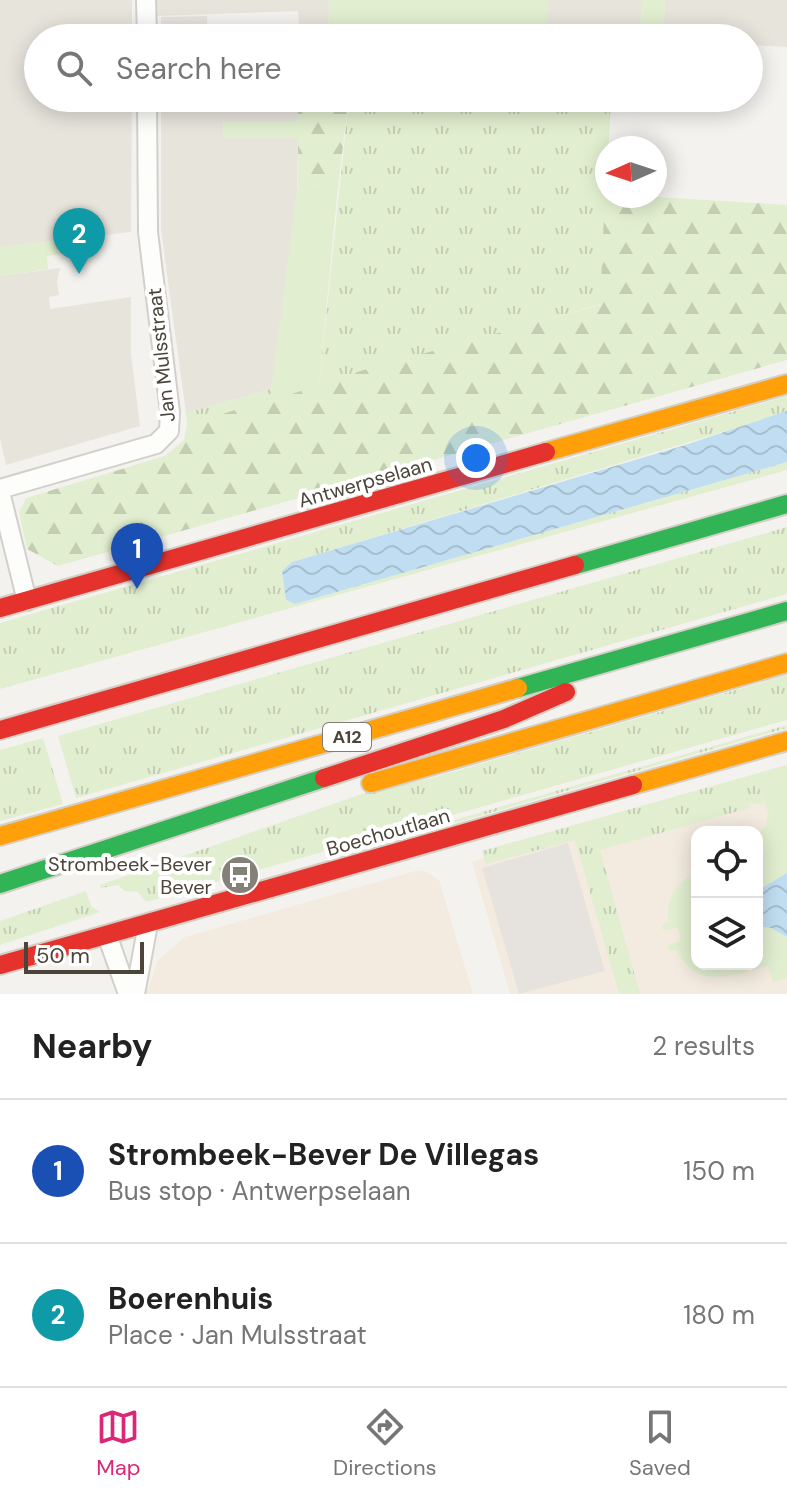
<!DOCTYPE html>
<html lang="en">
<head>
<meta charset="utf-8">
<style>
	:root { --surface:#fff; --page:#f2f2f2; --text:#222; --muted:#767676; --line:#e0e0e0; --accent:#db2777 }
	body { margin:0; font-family:"DM Sans",sans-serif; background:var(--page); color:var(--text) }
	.controls { position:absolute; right:24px; bottom:24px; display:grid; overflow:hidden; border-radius:16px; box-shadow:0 4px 20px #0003 }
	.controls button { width:72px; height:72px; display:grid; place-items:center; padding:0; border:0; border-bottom:2px solid var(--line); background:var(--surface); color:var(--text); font:40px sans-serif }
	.compass { position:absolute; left:595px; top:136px; width:72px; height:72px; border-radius:50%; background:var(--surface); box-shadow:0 4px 20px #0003; rotate:267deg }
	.scale { position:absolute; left:24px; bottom:20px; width:120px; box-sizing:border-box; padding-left:8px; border:4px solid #4b4439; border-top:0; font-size:22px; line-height:28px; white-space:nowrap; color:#4b4439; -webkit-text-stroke:6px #fff; paint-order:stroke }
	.you { position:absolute; left:476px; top:458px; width:28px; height:28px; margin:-20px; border:6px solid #fff; border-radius:50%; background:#1a73e8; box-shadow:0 0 0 12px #1a73e833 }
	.badge { display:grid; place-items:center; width:52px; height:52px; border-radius:50%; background:var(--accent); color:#fff; font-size:26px; font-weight:700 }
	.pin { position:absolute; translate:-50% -66px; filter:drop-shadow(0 2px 4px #0008) }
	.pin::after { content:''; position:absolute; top:42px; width:28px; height:24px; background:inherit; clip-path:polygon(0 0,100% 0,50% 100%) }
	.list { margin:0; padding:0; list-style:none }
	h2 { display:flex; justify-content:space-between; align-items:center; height:104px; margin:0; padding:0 32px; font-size:34px }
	h2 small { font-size:26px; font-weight:400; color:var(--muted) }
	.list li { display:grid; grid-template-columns:52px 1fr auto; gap:24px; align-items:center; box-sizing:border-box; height:144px; padding:0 32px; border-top:2px solid var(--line) }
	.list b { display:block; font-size:30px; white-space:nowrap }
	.list p { margin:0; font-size:26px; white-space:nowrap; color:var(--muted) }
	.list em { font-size:26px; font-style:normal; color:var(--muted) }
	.icon { flex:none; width:44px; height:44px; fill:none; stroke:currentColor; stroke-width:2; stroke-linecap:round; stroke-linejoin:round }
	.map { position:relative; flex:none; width:787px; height:994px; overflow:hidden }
	.search { position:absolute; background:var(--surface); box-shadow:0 4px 20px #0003; left:24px; right:24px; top:24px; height:88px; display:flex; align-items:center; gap:20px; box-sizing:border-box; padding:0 28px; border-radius:44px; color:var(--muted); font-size:30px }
	.sheet { height:392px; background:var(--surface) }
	nav { display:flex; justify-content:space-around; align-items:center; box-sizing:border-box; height:112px; border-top:2px solid var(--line); background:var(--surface); font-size:22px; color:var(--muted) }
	nav a { display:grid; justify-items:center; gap:4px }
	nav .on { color:var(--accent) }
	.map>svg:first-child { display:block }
	.residential { fill:#e7e4dc }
	.commercial { fill:#f3ebdf; fill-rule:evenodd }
	.grass { fill:url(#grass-tufts) }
	.forest { fill:url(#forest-firs) }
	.garden { fill:#e1eecf }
	.parking { fill:#e6e3df }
	.water { fill:url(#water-waves) }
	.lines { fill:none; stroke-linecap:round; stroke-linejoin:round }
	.street-casing { stroke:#d2d0cb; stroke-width:22 }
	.fast-casing { stroke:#d3cfc5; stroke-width:22 }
	.slow-casing { stroke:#d3cfc5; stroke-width:22 }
	.jam-casing { stroke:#d3cfc5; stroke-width:22 }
	.street { stroke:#fdfdfc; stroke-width:18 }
	.fast { stroke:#30b455; stroke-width:18 }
	.slow { stroke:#ff9f0a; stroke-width:18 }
	.jam { stroke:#e5322d; stroke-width:18 }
	.labels { text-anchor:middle; stroke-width:8; stroke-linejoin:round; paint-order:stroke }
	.shield { fill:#fff; stroke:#817c74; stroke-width:2 }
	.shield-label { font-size:18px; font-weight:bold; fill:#4b4439 }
	.street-label { font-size:20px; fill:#4b4439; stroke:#fff }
	.poi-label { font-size:20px; fill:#4b4439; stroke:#fff; text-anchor:end }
</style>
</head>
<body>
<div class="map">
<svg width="787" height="994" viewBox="0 0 787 994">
	<defs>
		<pattern id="grass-tufts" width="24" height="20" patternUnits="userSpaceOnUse" patternTransform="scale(2)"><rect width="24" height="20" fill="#e1eecf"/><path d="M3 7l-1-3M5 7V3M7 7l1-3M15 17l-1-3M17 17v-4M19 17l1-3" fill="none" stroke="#c3cdb2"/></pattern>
		<pattern id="forest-firs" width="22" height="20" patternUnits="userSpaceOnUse" patternTransform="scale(2)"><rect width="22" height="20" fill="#e1eecf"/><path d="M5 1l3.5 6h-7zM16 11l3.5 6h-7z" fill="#c3cdb2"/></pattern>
		<pattern id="water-waves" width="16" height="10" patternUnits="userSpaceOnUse" patternTransform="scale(2)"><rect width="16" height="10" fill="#c0ddf1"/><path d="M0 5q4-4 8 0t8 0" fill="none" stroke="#a6bfcf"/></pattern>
	</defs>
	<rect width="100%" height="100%" fill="#f4f2ee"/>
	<path class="residential" d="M 0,0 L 132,0 L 132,25 L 38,38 L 38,98 L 132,98 L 131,232 L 0,247 Z
		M 156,0 L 329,0 L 328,27 L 299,25 L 298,11 L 156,16 Z
		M 409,0 L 642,0 L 640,38 L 408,30 Z
		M 665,0 L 787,0 L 787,47 L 749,45 L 749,38 L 663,38 Z
		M 161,98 L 298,98 L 298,121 L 223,121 L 224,138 L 298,138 L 297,202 L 271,389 L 186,413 L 161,230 Z
		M 60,268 L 57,282 L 59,295 L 49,297 L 50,309 L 131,297 L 131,354 L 140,426 L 6,465 L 0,438 L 0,276 Z"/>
	<path class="commercial" d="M 787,765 L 787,994 L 510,994 L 472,862 L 484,858 L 482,851 ZM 697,832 L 757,832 L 757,964 L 697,964 Z
		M 415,871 L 425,871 L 439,880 L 473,994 L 146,994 L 158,960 L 185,937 Z"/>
	<path class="grass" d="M 358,28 L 582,38 L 357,38 Z
		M 349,98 L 611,98 L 601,304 L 319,385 Z
		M 271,389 L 274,400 L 187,425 L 186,413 Z
		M 787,396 L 787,411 L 749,424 L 292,562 L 282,571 L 286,600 L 295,604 L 787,462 L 787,470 L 0,689 L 0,623 Z
		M 787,527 L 787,594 L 76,798 L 58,736 Z
		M 787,675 L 787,720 L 146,902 L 138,892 L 125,891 L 118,885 L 101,888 L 100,885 L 359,795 L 432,778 Z
		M 787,725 L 787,728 L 448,825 L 447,822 Z
		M 43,738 L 63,804 L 0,821 L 0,750 Z
		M 755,774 L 764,804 L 748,803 L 749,808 L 600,850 L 640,994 L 619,994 L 575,840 L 486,864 L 482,851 Z
		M 86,891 L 91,906 L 100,912 L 0,945 L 0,921 Z"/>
	<path class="forest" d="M 299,25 L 358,28 L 357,38 L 300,38 Z
		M 298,98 L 349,98 L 338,186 L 298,183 Z
		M 605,194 L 787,205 L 787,360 L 58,566 L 27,549 L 19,512 L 26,498 L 165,456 L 184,440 L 187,425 L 367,369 L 600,305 Z"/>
	<path class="garden" d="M 329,0 L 548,0 L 547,36 L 328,27 Z
		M 642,0 L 665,0 L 663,38 L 640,38 Z
		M 223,121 L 298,121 L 298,138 L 224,138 Z
		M 298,183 L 338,186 L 319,385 L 274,400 L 271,389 Z
		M 63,240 L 61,254 L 47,256 L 48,269 L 0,276 L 0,247 Z
		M 787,765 L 787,873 L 757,891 L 757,836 L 766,825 L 768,813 L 755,774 Z
		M 697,872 L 697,964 L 757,964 L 757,926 L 771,928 L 787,937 L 787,978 L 773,982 L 768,966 C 734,974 695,992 677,950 L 670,951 L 667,945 L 678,942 L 681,936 L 677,928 L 663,930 L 661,925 L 669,922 C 665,898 676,883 697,872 Z"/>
	<path class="parking" d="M 207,16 L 208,38 L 161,38 L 161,17 Z
		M 568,843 L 605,971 L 519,994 L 482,868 Z"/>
	<path class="water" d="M 787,411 L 787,462 L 295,604 L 286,600 L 282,571 L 292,562 L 682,446 Z
		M 787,873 L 787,937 L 771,928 L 757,926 L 757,891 Z"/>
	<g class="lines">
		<defs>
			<path id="street" d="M 146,0 L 147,38
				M 0,489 L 156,444 L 169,431 L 170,412 L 148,232 L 147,98
				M 0,492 L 27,601
				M 107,935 L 128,994
				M 135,994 L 148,924"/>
			<path id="fast" d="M 575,565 L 787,504
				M 518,688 L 787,611
				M 0,884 L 324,778"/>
			<path id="slow" d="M 546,452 L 787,384
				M 371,783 L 787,663
				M 633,785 L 787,741
				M 0,836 L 518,688"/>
			<path id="jam" d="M 0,608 L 546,452
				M 0,730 L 575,565
				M 324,778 L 504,719 L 566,692
				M 0,965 L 633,785"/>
		</defs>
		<use href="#street" class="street-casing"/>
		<use href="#fast" class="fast-casing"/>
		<use href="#slow" class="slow-casing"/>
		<use href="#jam" class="jam-casing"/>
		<use href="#street" class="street"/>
		<use href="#fast" class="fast"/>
		<use href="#slow" class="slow"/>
		<use href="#jam" class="jam"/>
	</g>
	<defs>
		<symbol id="bus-disc" viewBox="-11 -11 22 22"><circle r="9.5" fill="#868178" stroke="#fff"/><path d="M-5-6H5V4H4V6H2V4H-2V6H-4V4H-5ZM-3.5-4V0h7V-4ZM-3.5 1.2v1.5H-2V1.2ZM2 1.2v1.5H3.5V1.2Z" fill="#fff"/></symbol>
	</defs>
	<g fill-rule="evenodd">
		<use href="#bus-disc" x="218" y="853" width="44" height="44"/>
	</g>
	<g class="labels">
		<rect class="shield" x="323" y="723" width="48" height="28" rx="6"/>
		<g class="shield-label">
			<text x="347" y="743">A12</text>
		</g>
		<g class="street-label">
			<text transform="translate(161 355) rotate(-96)" y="7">Jan Mulsstraat</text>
			<text transform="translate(365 482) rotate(-16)" y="7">Antwerpselaan</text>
			<text transform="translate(388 832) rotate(-16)" y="7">Boechoutlaan</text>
		</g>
		<g class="poi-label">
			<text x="212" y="871">Strombeek-Bever<tspan x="212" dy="23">Bever</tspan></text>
		</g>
	</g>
</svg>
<div class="controls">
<button><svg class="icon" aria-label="locate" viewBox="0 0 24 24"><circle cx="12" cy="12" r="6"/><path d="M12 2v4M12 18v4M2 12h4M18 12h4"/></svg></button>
<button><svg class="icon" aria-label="layers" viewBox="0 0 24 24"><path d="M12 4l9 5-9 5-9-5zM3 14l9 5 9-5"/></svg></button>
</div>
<svg class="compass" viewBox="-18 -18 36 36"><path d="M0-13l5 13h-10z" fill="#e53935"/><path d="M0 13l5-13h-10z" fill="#767676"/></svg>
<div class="scale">50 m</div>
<div class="you"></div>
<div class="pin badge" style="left:137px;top:589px;background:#1a4fb4">1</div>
<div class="pin badge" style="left:79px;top:274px;background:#0f9aa8">2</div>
<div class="search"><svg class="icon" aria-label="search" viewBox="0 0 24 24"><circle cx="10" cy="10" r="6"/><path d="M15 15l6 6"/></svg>Search here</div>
</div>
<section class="sheet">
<h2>Nearby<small>2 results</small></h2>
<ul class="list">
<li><span class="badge" style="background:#1a4fb4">1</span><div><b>Strombeek-Bever De Villegas</b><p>Bus stop · Antwerpselaan</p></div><em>150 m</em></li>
<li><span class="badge" style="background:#0f9aa8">2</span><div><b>Boerenhuis</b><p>Place · Jan Mulsstraat</p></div><em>180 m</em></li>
</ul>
</section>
<nav>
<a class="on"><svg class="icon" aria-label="map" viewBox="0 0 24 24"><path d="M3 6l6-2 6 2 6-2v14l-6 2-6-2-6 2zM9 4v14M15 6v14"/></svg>Map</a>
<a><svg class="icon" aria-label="directions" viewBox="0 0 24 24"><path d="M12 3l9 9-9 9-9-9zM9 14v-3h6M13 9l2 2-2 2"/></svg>Directions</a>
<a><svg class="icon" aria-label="saved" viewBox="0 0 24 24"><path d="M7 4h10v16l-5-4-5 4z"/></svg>Saved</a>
</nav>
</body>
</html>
